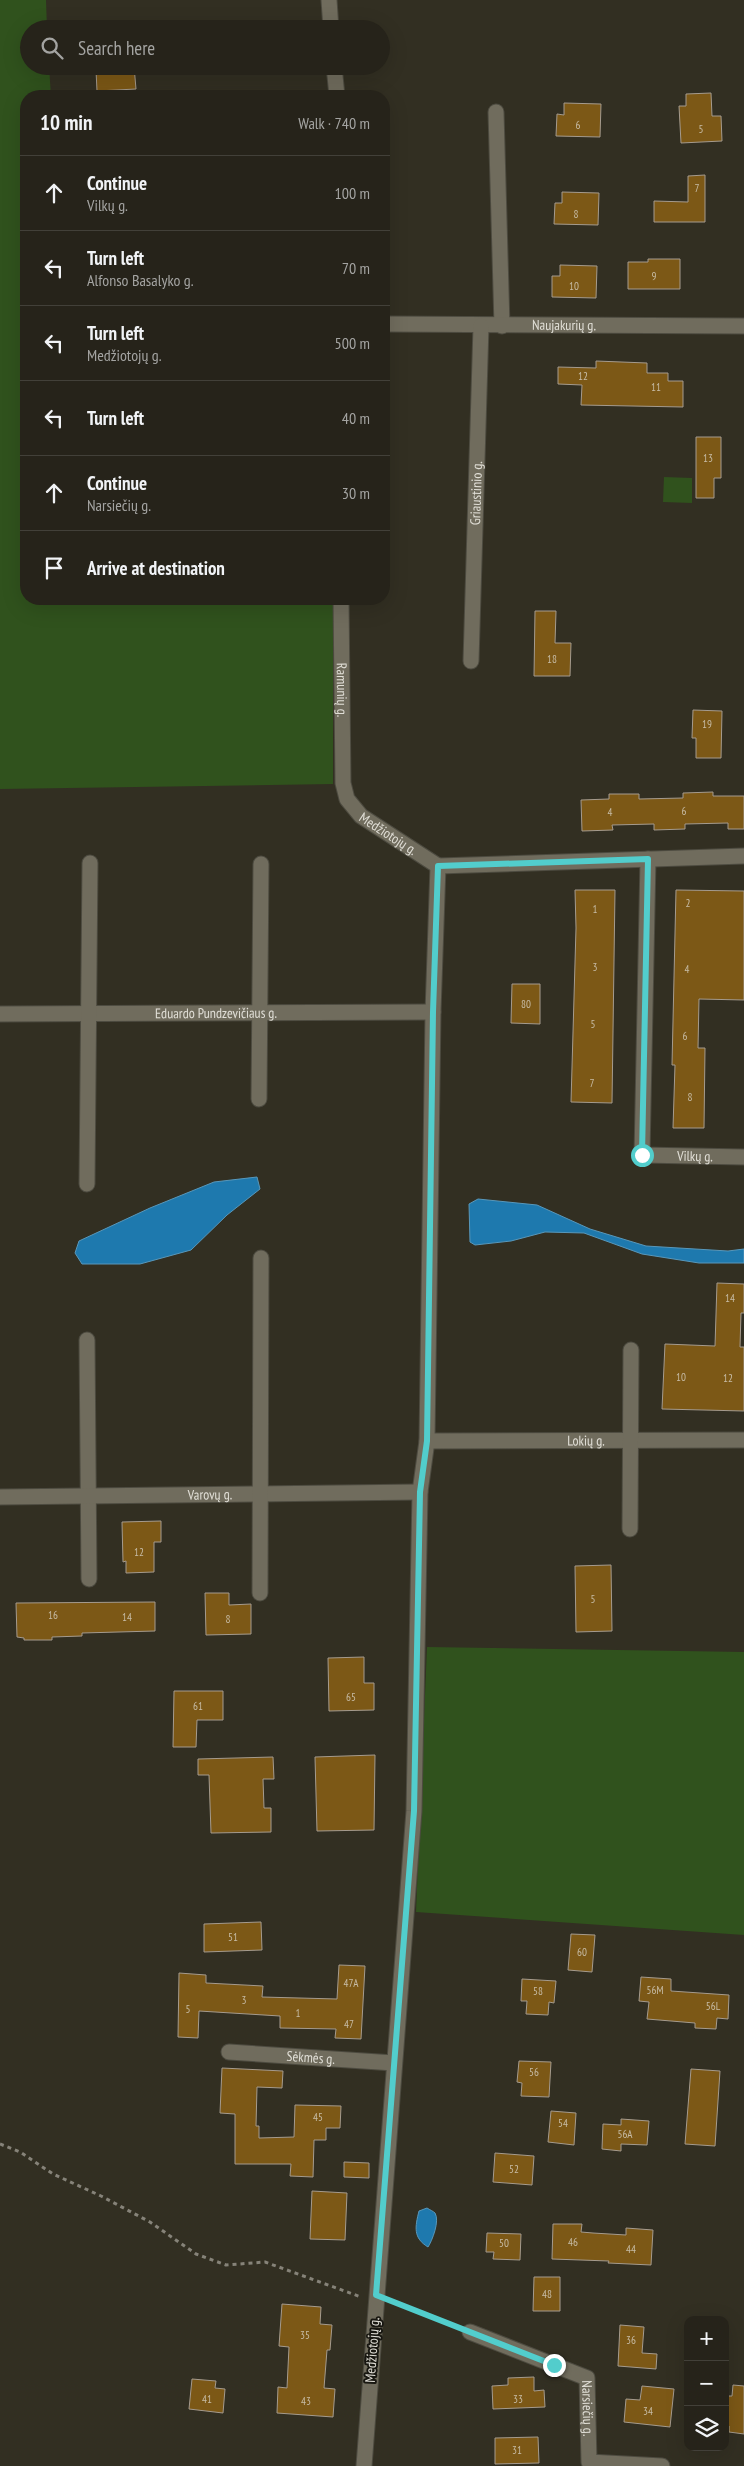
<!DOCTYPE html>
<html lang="en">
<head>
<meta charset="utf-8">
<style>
	:root { --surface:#26231a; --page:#2e2b23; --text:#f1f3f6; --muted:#a4a4a2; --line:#424039 }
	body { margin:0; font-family:"PT Sans Narrow",sans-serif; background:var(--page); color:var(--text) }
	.controls { position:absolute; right:15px; bottom:15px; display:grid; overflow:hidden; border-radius:10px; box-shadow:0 5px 20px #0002 }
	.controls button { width:45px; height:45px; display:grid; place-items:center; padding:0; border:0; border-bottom:1px solid var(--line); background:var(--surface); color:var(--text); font:25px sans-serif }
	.stop { position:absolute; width:15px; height:15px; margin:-11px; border:4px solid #52cdcc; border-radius:50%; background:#fff }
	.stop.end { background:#52cdcc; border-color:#fff; box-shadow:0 1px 5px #0008 }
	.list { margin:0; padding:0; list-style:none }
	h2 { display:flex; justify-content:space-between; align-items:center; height:65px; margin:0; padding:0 20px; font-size:21px }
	h2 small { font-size:16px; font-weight:400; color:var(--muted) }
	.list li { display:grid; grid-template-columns:32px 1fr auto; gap:15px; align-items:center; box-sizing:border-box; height:75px; padding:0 20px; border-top:1px solid var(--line) }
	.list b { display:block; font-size:19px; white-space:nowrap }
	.list p { margin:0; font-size:16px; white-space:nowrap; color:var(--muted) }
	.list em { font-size:16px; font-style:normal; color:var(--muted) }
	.icon { flex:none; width:28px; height:28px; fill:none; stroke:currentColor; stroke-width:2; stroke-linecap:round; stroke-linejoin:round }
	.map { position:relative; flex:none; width:744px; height:2466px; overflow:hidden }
	.search { position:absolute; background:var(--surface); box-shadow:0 5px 20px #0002; left:20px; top:20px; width:370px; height:55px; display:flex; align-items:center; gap:12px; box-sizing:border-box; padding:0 18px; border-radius:28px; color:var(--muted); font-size:19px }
	.panel { position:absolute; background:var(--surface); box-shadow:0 5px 20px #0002; left:20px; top:90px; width:370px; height:515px; border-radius:20px }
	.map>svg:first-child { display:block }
	.green { fill:#30521d }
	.water { fill:#1e79ae; stroke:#5897ba }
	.building { fill:#7c5816; stroke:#a59b8e }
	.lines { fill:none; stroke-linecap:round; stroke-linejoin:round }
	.minor-casing { stroke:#4d4b40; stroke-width:17 }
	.path { stroke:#868379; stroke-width:3; stroke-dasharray:4 4; stroke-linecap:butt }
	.minor { stroke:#706c5d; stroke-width:15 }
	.route { stroke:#52cdcc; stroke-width:6 }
	.labels { text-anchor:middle; stroke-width:4; stroke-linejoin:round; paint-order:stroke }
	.number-label { font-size:11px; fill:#c7bca6 }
	.street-label { font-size:14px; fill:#e0ded6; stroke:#181711 }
</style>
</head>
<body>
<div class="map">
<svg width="744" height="2466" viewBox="0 0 744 2466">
	<rect width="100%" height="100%" fill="#322f22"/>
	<path class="green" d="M 0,0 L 46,0 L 47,29 L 29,29 L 29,66 L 49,66 L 51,96 L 26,96 L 26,599 L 333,599 L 333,784 L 0,789 Z
		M 664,477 L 692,478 L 692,503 L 663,502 Z
		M 427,1647 L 744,1652 L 744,1935 L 416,1912 Z"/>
	<path class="water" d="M 257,1177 L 260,1189 L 227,1215 L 191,1250 L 140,1264 L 82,1264 L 75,1253 L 79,1241 L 150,1208 L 214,1182 Z
		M 478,1199 L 537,1205 L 590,1229 L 646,1246 L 728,1251 L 744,1249 L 744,1263 L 699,1263 L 642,1254 L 584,1233 L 545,1232 L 511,1241 L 475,1245 L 470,1242 L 469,1204 Z
		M 427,2208 C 430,2210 433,2211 435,2213 C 440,2221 432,2241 428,2247 C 413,2238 415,2227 419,2211 Z"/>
	<path class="building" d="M 107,66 L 134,66 L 136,89 L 97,91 L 96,70 L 107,70 Z
		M 711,93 L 712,116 L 721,116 L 722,141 L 681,143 L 679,106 L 686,106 L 686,94 Z
		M 564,103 L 601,104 L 600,137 L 556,136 L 557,114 L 564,115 Z
		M 705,175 L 705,222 L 654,222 L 654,201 L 688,202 L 688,176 Z
		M 562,192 L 599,193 L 598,225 L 554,224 L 555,203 L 562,203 Z
		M 648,259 L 680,259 L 680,289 L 628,289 L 628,262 L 648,262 Z
		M 560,265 L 597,266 L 596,298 L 552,297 L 552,276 L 560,276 Z
		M 596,361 L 647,363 L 647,373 L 668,373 L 668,381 L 683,381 L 683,407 L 581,405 L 582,385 L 558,384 L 558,367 L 596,368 Z
		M 696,437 L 721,437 L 721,478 L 714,478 L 714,498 L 696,498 Z
		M 535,611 L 556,611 L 555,643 L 571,643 L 570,676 L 534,676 Z
		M 693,710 L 722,711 L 721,758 L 696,758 L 696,738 L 692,738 Z
		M 713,792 L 713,796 L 744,796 L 744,829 L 728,829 L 728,823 L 685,824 L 685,829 L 654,830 L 654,824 L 612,825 L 613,830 L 582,831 L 581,800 L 609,799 L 609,794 L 639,794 L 639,799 L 683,798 L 683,793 Z
		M 575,890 L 615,890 L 612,1103 L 571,1102 L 576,928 Z
		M 676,890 L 744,891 L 744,1000 L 699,999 L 698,1048 L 705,1048 L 704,1128 L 673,1128 L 675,1065 L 672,1065 Z
		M 512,984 L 540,984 L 540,1024 L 511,1023 Z
		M 717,1283 L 744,1284 L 744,1313 L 741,1313 L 740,1347 L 744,1347 L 744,1411 L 662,1409 L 665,1344 L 715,1346 Z
		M 161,1521 L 161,1542 L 154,1542 L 154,1572 L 126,1573 L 126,1561 L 123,1562 L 122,1522 Z
		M 611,1565 L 612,1631 L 576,1632 L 575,1566 Z
		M 205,1593 L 229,1593 L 229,1605 L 251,1604 L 251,1634 L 206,1635 Z
		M 155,1602 L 155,1631 L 82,1633 L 82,1636 L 52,1637 L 52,1640 L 24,1640 L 24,1638 L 17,1637 L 16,1603 Z
		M 364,1657 L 364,1683 L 374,1683 L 374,1710 L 329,1711 L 328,1658 Z
		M 174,1691 L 223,1691 L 223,1720 L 197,1720 L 196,1747 L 173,1747 Z
		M 375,1755 L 374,1830 L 317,1831 L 315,1757 Z
		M 273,1757 L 274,1779 L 263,1779 L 264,1808 L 271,1808 L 271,1832 L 211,1833 L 209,1775 L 198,1775 L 198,1759 Z
		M 261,1922 L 262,1950 L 204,1952 L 204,1924 Z
		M 571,1934 L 595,1935 L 592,1972 L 568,1970 Z
		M 339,1965 L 365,1966 L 361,2039 L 335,2038 L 336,2029 L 280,2028 L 280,2016 L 199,2011 L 198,2038 L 178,2037 L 179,1973 L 206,1975 L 206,1983 L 263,1986 L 262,1997 L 337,1999 Z
		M 641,1977 L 671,1979 L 671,1991 L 729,1995 L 728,2019 L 717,2018 L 716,2029 L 695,2028 L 695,2023 L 647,2019 L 649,2002 L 639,2001 Z
		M 522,1979 L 556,1981 L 554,2003 L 549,2002 L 548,2015 L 526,2014 L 527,2001 L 521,2001 Z
		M 519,2061 L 551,2062 L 549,2097 L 521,2096 L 522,2083 L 517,2082 Z
		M 222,2068 L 283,2071 L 282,2088 L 257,2087 L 256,2126 L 259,2126 L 259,2138 L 294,2137 L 295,2105 L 341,2106 L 340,2128 L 326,2128 L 326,2140 L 314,2140 L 313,2177 L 290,2176 L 291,2164 L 235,2164 L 235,2114 L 220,2113 Z
		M 691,2069 L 720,2071 L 715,2146 L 685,2144 Z
		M 551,2111 L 576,2113 L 574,2145 L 548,2142 Z
		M 621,2119 L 649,2121 L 647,2145 L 621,2144 L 621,2151 L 602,2149 L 603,2124 L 621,2125 Z
		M 495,2153 L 534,2156 L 532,2185 L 493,2182 Z
		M 344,2162 L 369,2163 L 369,2178 L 344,2177 Z
		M 312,2191 L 347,2193 L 345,2240 L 310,2239 Z
		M 553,2224 L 582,2224 L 581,2232 L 593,2233 L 626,2235 L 626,2228 L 653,2230 L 651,2265 L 608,2263 L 609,2261 L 552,2259 Z
		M 487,2233 L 521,2234 L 520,2260 L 493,2259 L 494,2252 L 486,2252 Z
		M 534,2277 L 560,2277 L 560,2311 L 533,2311 Z
		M 282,2304 L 321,2307 L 320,2324 L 332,2325 L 330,2350 L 327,2350 L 324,2388 L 335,2389 L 333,2417 L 277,2413 L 278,2387 L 287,2388 L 289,2347 L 279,2346 Z
		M 620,2325 L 644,2327 L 642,2353 L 657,2354 L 656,2369 L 618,2366 Z
		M 534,2377 L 534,2391 L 544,2390 L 545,2407 L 493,2409 L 492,2386 L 508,2385 L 508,2378 Z
		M 192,2379 L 216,2381 L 215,2388 L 225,2389 L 223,2413 L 189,2409 Z
		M 733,2385 L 744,2386 L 744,2434 L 729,2432 L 729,2426 L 725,2426 L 725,2396 L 732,2396 Z
		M 642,2386 L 674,2389 L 670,2427 L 624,2422 L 626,2399 L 640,2400 Z
		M 538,2437 L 539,2463 L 495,2464 L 495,2438 Z"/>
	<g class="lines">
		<defs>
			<g id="minor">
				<path d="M 329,0 L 331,29"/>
				<path d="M 334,66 L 337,96"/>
				<path d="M 496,112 L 502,326"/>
				<path id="s1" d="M 384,324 L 744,326"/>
				<path id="s2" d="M 341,599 L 343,783 L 347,799 L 361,816 L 438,866 L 433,1012 L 427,1441 L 420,1492 L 414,1811 L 364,2466"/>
				<path id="s3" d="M 471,661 L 481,326"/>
				<path id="s4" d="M 648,859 L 642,1155 L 744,1157"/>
				<path d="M 438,866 L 744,856"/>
				<path id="s5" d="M 0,1014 L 433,1012"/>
				<path d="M 259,1099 L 261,864"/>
				<path d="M 87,1184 L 90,863"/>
				<path d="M 87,1340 L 89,1579"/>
				<path id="s6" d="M 427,1441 L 744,1440"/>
				<path id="s7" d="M 0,1497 L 420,1492"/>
				<path d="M 630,1529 L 631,1350"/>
				<path d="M 260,1593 L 261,1258"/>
				<path id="s8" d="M 229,2052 L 394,2063"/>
				<path id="s9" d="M 470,2332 L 587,2378 L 589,2462 L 662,2466"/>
			</g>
		</defs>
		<use href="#minor" class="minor-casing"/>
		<path class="path" d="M 0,2144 L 20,2152 L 53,2174 L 101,2196 L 150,2222 L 196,2254 L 226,2265 L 265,2262 L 361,2297
			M 392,2301 L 456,2326"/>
		<use href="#minor" class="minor"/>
	</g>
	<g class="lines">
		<path class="route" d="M 554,2365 L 376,2295 L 414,1811 L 420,1492 L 427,1441 L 433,1012 L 438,866 L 648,859 L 642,1155"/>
	</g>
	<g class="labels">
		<g class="number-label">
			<text x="578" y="129">6</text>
			<text x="701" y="133">5</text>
			<text x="697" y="192">7</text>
			<text x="576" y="218">8</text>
			<text x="654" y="280">9</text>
			<text x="574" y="290">10</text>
			<text x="583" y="380">12</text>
			<text x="656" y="391">11</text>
			<text x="708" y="462">13</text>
			<text x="552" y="663">18</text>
			<text x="707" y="728">19</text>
			<text x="684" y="815">6</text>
			<text x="610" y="816">4</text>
			<text x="688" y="907">2</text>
			<text x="595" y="913">1</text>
			<text x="595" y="971">3</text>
			<text x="687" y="973">4</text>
			<text x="526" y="1008">80</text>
			<text x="593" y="1028">5</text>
			<text x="685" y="1040">6</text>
			<text x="592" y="1087">7</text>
			<text x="690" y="1101">8</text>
			<text x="730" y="1302">14</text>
			<text x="681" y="1381">10</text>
			<text x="728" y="1382">12</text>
			<text x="139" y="1556">12</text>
			<text x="593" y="1603">5</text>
			<text x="53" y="1619">16</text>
			<text x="127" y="1621">14</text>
			<text x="228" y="1623">8</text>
			<text x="351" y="1701">65</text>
			<text x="198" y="1710">61</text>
			<text x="233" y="1941">51</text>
			<text x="582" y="1956">60</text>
			<text x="351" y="1987">47A</text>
			<text x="655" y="1994">56M</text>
			<text x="538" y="1995">58</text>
			<text x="244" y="2004">3</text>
			<text x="713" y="2010">56L</text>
			<text x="188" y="2013">5</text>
			<text x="298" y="2017">1</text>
			<text x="349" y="2028">47</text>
			<text x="534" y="2076">56</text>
			<text x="318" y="2121">45</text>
			<text x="563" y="2127">54</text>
			<text x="625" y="2138">56A</text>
			<text x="514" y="2173">52</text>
			<text x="573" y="2246">46</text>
			<text x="504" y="2247">50</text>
			<text x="631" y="2253">44</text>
			<text x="547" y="2298">48</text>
			<text x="305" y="2339">35</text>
			<text x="631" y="2344">36</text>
			<text x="207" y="2403">41</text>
			<text x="518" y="2403">33</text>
			<text x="306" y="2405">43</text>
			<text x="648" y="2415">34</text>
			<text x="517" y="2454">31</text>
		</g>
		<g class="street-label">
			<text dy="5" stroke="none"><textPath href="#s1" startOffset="180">Naujakurių g.</textPath></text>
			<text dy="5" stroke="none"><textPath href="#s3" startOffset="168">Griaustinio g.</textPath></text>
			<text dy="5" stroke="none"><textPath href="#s2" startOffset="91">Ramunių g.</textPath></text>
			<text dy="5" stroke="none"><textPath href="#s2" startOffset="255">Medžiotojų g.</textPath></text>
			<text dy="5" stroke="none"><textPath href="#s5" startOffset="216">Eduardo Pundzevičiaus g.</textPath></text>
			<text dy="5" stroke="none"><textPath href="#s4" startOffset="349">Vilkų g.</textPath></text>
			<text dy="5" stroke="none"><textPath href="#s6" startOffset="159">Lokių g.</textPath></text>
			<text dy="5" stroke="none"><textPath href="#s7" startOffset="210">Varovų g.</textPath></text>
			<text dy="5" stroke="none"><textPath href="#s8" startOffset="82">Sėkmės g.</textPath></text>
			<text transform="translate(372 2350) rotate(-86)" y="5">Medžiotojų g.</text>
			<text dy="5" stroke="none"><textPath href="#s9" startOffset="156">Narsiečių g.</textPath></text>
		</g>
	</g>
</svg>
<div class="controls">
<button>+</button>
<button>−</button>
<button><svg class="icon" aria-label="layers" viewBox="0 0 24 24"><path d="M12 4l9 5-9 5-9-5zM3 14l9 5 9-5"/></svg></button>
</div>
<div class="stop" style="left:642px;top:1155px"></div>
<div class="stop end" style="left:554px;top:2365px"></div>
<div class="search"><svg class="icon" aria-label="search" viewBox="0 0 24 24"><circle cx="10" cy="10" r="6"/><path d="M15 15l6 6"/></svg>Search here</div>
<section class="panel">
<h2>10 min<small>Walk · 740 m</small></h2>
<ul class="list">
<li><svg class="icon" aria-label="ahead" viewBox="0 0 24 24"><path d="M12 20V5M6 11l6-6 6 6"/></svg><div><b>Continue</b><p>Vilkų g.</p></div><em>100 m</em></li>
<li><svg class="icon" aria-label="left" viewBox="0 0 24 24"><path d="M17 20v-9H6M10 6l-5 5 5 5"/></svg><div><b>Turn left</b><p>Alfonso Basalyko g.</p></div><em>70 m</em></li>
<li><svg class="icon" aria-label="left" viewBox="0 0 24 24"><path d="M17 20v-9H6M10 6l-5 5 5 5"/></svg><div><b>Turn left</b><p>Medžiotojų g.</p></div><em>500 m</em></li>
<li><svg class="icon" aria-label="left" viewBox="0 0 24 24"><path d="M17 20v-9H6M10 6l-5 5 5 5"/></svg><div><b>Turn left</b></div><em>40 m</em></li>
<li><svg class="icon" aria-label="ahead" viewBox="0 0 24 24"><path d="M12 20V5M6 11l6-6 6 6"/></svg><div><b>Continue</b><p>Narsiečių g.</p></div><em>30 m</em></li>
<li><svg class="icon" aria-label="arrive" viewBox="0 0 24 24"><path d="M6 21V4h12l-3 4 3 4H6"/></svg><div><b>Arrive at destination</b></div></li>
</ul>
</section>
</div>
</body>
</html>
